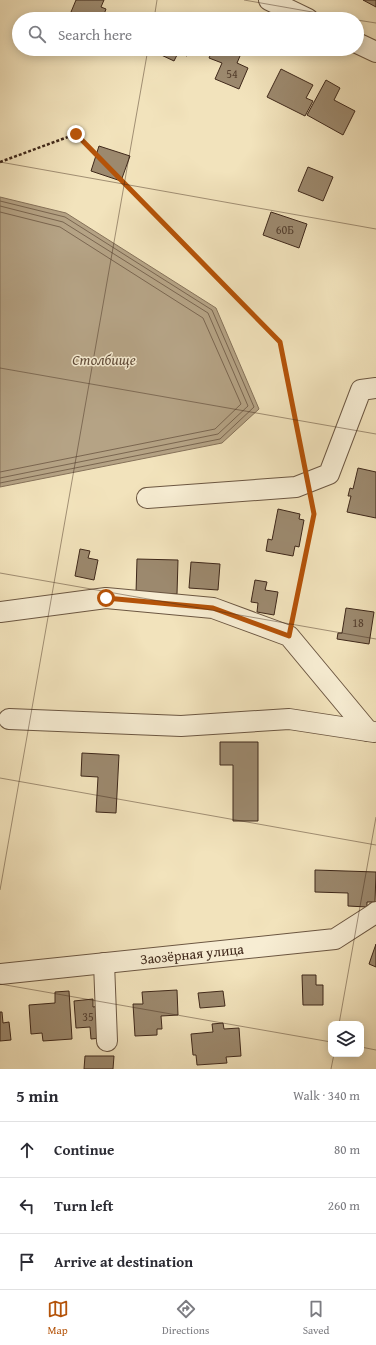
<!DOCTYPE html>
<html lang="en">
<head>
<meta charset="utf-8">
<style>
	:root { --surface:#fff; --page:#f7f7f7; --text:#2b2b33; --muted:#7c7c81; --line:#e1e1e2; --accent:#b45309 }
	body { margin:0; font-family:"Gentium Book Plus",serif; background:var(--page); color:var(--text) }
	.controls { position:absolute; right:12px; bottom:12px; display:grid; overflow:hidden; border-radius:8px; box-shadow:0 2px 10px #0003 }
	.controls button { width:36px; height:36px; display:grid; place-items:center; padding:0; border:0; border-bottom:1px solid var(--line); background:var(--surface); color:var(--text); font:20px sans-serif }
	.stop { position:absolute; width:12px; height:12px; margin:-9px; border:3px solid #b45309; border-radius:50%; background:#fff }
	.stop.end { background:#b45309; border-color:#fff; box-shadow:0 1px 4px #0008 }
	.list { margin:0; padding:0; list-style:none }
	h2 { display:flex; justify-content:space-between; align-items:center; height:52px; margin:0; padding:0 16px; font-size:17px }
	h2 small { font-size:13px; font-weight:400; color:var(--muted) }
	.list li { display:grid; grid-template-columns:26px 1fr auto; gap:12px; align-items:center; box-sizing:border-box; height:56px; padding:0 16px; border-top:1px solid var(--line) }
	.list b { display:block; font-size:15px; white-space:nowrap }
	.list em { font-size:13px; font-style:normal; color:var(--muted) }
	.icon { flex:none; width:22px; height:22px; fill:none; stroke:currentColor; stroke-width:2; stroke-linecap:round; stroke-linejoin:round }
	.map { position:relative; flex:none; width:376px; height:1069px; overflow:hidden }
	.search { position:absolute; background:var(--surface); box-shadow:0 2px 10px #0003; left:12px; right:12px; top:12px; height:44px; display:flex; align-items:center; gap:10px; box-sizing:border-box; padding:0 14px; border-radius:22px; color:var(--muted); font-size:15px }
	.sheet { height:220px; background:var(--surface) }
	nav { display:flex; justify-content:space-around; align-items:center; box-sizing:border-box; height:56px; border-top:1px solid var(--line); background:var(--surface); font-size:11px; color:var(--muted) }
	nav a { display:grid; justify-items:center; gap:2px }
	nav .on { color:var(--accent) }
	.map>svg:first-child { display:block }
	.water { fill:#b5a385; stroke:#86725a }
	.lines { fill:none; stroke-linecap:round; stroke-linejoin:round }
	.shore { stroke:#7a6650; stroke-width:1 }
	.building { fill:#9c896e; stroke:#3f281a }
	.minor-casing { stroke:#6c5742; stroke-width:22 }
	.path { stroke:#3f281a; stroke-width:2.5; stroke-dasharray:3 2; stroke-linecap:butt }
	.minor { stroke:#f7edd3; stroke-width:20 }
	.route { stroke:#b45309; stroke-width:5 }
	.ticks { fill:none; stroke:#3f281a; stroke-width:1; stroke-opacity:0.45 }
	.labels { text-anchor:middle; stroke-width:3; stroke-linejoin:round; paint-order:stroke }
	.number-label { font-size:12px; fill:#56402f }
	.street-label { font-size:14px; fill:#3f281a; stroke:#f7edd3 }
	.water-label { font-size:15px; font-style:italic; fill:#624d3a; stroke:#f7edd3 }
</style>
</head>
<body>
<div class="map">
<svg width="376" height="1069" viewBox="0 0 376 1069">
	<rect width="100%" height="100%" fill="#f2e3bc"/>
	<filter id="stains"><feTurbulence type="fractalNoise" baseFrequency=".005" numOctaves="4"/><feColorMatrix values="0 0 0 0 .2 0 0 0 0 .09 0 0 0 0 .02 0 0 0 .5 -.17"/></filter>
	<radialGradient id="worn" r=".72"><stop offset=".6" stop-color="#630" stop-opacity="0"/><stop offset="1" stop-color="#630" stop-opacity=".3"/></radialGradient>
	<path class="water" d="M 0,197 L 66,213 L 216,308 L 259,409 L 222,443 L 0,487 Z"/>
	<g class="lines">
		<path class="shore" d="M 0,201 L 65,217 L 212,310 L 254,407 L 220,439 L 0,483
			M 0,206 L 63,222 L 208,313 L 248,406 L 218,434 L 0,478
			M 0,212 L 60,227 L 203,318 L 241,404 L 215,429 L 0,472"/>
	</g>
	<path class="building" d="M 76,0 L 104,0 L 101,7 L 106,9 L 103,17 L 98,15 L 96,19 L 88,19 L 71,12 Z
		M 363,0 L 376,0 L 376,7 Z
		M 159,49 L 190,49 L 187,56 L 178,53 L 174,61 L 157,53 Z
		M 213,49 L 243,49 L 237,63 L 248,68 L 239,89 L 215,79 L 222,63 L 209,58 Z
		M 281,69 L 313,85 L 306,98 L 313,101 L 305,116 L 267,97 Z
		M 326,80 L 340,88 L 334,100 L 355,111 L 343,135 L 307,115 Z
		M 99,146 L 130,156 L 121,181 L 91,171 Z
		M 308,167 L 333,177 L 323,201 L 298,191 Z
		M 271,212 L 307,224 L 299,248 L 263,235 Z
		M 358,468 L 376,472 L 376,518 L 347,512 L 351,496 L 348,496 L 350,488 L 353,489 Z
		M 278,509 L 300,514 L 299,519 L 304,520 L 299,547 L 295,546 L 293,556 L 266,551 L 268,539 L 272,540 Z
		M 80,549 L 90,551 L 88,558 L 98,560 L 94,580 L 75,576 Z
		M 137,559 L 178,560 L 177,594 L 136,593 Z
		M 191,562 L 220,564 L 218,590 L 189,588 Z
		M 255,580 L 267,582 L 265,590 L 278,592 L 274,615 L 257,612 L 258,603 L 251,602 Z
		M 346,608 L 374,612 L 369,644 L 337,639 L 338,633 L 342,633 Z
		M 220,742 L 258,742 L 258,821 L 233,821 L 233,765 L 220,765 Z
		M 82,753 L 119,755 L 116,813 L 96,812 L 98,777 L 81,776 Z
		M 315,870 L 376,872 L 375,902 L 367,902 L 367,907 L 348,906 L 348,893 L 315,892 Z
		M 376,944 L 376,967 L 369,964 Z
		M 302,975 L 316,975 L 316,985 L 323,985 L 323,1005 L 303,1005 Z
		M 177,990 L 178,1015 L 161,1016 L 162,1029 L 157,1029 L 157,1035 L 135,1036 L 133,1004 L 143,1004 L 142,992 Z
		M 69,991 L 72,1039 L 43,1041 L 42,1033 L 31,1034 L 29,1005 L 55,1003 L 55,992 Z
		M 223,991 L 225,1006 L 200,1008 L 198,993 Z
		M 93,999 L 93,1007 L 100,1006 L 102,1038 L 91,1039 L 90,1027 L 76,1028 L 74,1001 Z
		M 0,1012 L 2,1012 L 3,1023 L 9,1022 L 11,1040 L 0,1041 Z
		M 223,1023 L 224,1029 L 239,1028 L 241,1056 L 226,1057 L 227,1063 L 197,1065 L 196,1055 L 193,1055 L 191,1034 L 213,1032 L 212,1024 Z
		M 85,1056 L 114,1056 L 113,1069 L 84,1069 Z"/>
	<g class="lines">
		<defs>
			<g id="minor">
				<path d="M 269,0 L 308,19"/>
				<path d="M 357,43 L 376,52"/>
				<path d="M 147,498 L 296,487 L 329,474 L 361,390 L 376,388"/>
				<path d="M 0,612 L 106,598 L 213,608 L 289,636 L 368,731"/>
				<path d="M 9,719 L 181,726 L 289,719 L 374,732"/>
				<path d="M 104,963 L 107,1041"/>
				<path id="s1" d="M 0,974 L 335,939 L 374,914 L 376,912"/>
			</g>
		</defs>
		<use href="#minor" class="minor-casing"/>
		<path class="path" d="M 0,162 L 76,134 L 280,342 L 304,467
			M 292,620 L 314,514 L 311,499"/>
		<use href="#minor" class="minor"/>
	</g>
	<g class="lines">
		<path class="route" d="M 76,134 L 280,342 L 314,514 L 289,636 L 213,608 L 106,598"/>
	</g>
	<path class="ticks" d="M 244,0 L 352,19M 154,19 L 157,0M 357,20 L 376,23M 0,162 L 376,229M 0,368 L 376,434M 0,573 L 376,639M 0,778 L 376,845M 0,890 L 148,49M 0,984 L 331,1042M 339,1024 L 376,817M 361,1047 L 376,1050M 331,1069 L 334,1054"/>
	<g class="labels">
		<g class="number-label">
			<text x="232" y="78">54</text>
			<text x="285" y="234">60Б</text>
			<text x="358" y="627">18</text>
			<text x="88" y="1021">35</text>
		</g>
		<g class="street-label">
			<text dy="5" stroke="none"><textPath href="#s1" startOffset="193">Заозёрная улица</textPath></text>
		</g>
		<g class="water-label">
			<text x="104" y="365">Столбище</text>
		</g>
	</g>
	<rect width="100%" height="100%" filter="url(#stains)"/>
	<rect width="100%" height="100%" fill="url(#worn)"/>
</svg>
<div class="controls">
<button><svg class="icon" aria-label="layers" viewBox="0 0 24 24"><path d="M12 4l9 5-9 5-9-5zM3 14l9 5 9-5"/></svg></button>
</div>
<div class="stop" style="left:106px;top:598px"></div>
<div class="stop end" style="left:76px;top:134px"></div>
<div class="search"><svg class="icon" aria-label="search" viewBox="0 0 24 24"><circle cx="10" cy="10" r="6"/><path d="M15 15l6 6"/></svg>Search here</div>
</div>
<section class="sheet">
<h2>5 min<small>Walk · 340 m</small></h2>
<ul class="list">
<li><svg class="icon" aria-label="ahead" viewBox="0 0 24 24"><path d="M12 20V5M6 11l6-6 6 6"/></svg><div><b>Continue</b></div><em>80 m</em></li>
<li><svg class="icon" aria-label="left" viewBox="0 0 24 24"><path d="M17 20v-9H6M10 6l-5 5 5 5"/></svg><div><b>Turn left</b></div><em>260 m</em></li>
<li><svg class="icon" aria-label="arrive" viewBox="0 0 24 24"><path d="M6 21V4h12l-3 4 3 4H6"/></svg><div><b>Arrive at destination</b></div></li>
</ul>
</section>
<nav>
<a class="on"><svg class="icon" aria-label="map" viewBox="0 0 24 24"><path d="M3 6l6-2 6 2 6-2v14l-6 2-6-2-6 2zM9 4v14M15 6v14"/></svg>Map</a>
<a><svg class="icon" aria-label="directions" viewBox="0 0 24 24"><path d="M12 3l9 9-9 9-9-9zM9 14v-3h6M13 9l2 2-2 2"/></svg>Directions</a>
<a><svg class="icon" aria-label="saved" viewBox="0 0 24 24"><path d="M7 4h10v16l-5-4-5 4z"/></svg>Saved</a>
</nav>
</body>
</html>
